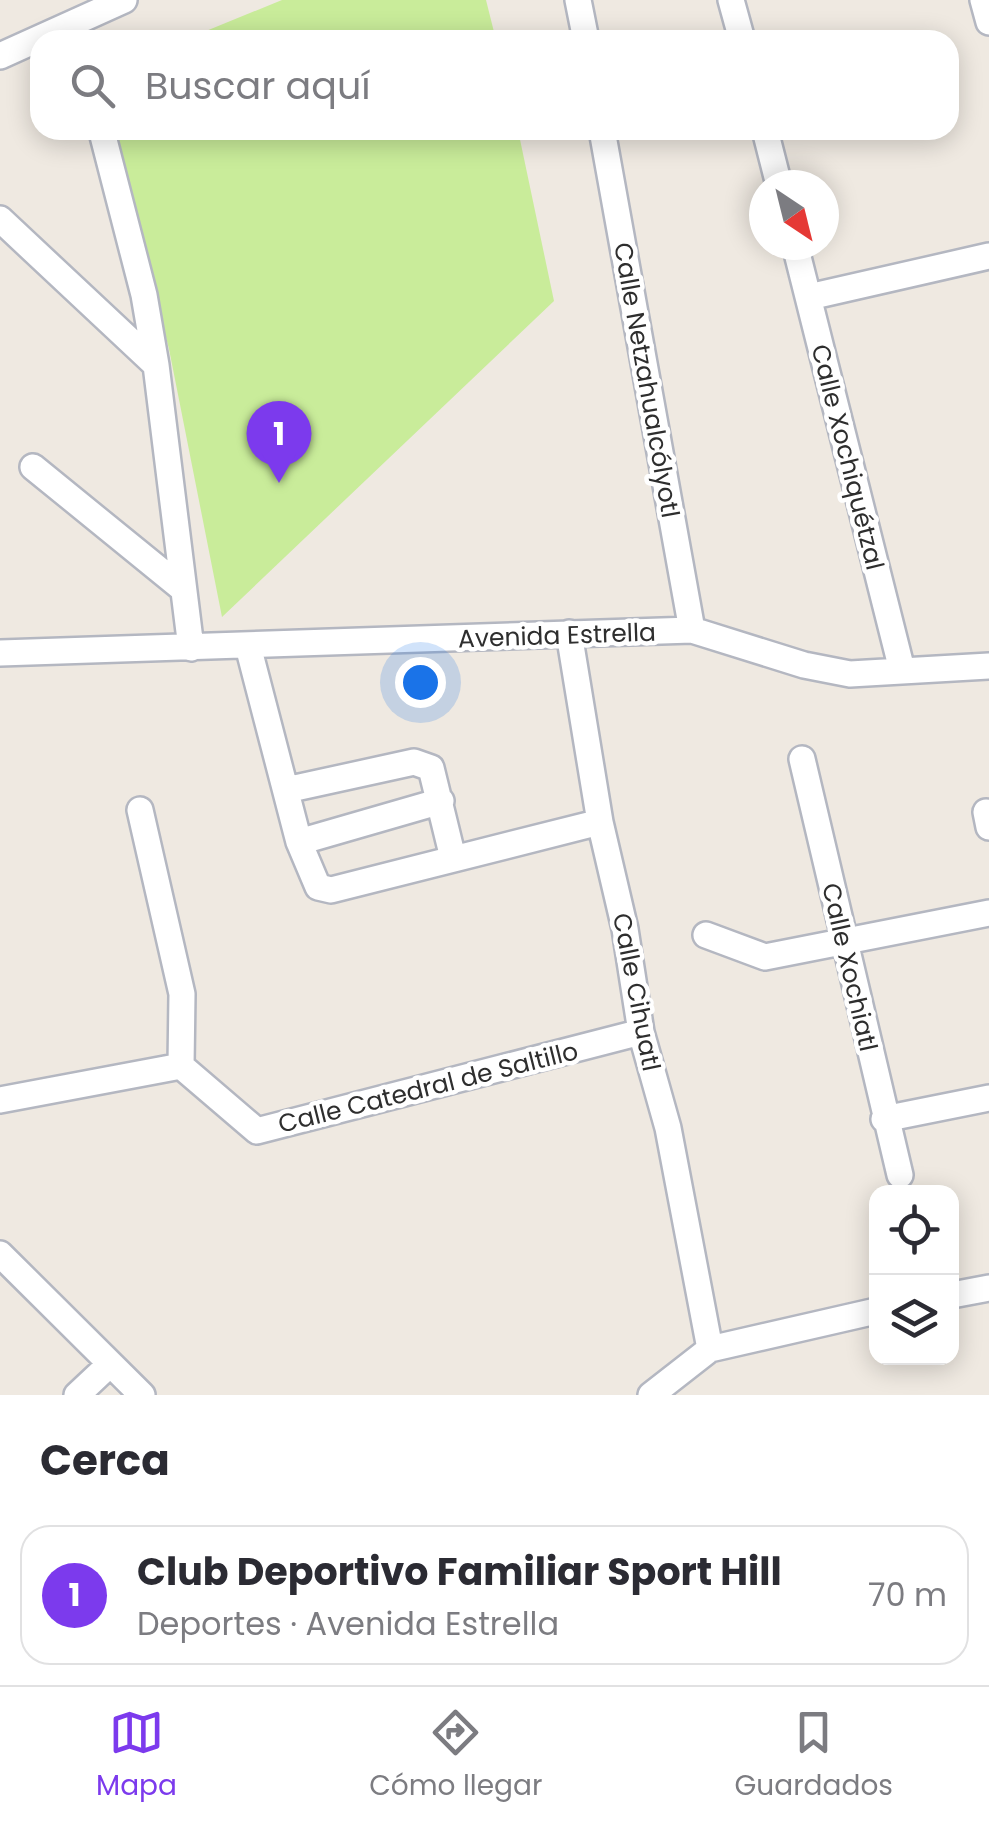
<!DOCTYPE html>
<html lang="es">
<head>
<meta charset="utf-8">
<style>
	:root { --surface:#fff; --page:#f7f7f7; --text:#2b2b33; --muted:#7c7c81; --line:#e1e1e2; --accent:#7c3aed }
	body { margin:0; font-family:Poppins,sans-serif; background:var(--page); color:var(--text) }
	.controls { position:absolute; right:30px; bottom:30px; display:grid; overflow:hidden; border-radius:20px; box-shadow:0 5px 25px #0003 }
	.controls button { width:90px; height:90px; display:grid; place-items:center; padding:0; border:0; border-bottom:2px solid var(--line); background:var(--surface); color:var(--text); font:50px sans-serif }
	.compass { position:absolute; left:749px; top:170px; width:90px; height:90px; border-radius:50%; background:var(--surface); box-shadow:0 5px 25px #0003; rotate:145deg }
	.you { position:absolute; left:420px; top:682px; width:35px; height:35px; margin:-25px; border:8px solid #fff; border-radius:50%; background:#1a73e8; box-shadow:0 0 0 15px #1a73e833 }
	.badge { display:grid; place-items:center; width:65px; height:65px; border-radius:50%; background:var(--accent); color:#fff; font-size:32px; font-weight:700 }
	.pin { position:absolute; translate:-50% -82px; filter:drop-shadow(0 2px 5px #0008) }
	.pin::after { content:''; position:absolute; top:52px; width:35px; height:30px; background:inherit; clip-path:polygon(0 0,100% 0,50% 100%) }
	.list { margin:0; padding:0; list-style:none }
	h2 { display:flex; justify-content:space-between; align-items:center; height:130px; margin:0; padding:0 40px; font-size:42px }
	h2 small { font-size:32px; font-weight:400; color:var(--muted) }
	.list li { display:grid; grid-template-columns:65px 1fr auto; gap:30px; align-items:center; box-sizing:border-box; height:140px; margin:0 20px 20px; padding:0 20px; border:2px solid var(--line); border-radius:30px }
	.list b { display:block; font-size:38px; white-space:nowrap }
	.list p { margin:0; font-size:32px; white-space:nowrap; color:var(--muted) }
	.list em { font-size:32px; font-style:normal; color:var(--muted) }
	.icon { flex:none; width:55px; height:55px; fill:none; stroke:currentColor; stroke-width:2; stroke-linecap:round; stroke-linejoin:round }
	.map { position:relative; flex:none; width:989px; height:1395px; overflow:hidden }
	.search { position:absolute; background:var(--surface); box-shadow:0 5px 25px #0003; left:30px; right:30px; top:30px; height:110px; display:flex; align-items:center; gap:25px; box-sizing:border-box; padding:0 35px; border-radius:30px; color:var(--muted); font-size:38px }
	.sheet { height:290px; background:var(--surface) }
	nav { display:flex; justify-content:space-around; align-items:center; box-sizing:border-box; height:140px; border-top:2px solid var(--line); background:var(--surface); font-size:28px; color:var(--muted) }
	nav a { display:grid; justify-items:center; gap:5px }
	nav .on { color:var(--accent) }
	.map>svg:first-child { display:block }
	.pitch { fill:#c9ec9a }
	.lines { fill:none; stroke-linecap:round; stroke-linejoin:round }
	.minor-casing { stroke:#b4b7c1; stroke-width:30 }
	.minor { stroke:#fff; stroke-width:25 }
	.labels { text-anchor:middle; stroke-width:9; stroke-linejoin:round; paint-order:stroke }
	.street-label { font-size:25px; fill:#2e2e2e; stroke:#fff }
</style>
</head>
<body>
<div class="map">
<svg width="989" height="1395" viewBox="0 0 989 1395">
	<rect width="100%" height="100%" fill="#efe9e1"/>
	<path class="pitch" d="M 282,0 L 486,0 L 496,40 L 184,40 Z
		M 114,130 L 518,130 L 554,301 L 222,617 L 169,349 Z"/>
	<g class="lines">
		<defs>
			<path id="minor" d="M 578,0 L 586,40
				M 731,0 L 742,40
				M 983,0 L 989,22
				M 0,56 L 124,0
				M 602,130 L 692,630
				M 765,130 L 779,185
				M 103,136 L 144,295 L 156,365 L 191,648
				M 0,219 L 156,365
				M 795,245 L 902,670
				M 809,297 L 989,256
				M 33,467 L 183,589
				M 569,633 L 600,822 L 625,929 L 641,1032 L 668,1128 L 710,1349
				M 248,646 L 299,842 L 318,887 L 331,890 L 600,822
				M 0,653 L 692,630 L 804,665 L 850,674 L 989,666
				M 802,759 L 900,1175
				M 286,790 L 414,762 L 431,768 L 453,858
				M 140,810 L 182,994 L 181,1066
				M 986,812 L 989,827
				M 299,842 L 441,801
				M 706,935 L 765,957 L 989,913
				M 0,1100 L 181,1066 L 257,1131 L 641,1032
				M 884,1119 L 989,1098
				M 0,1254 L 142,1395
				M 952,1295 L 989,1288
				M 77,1395 L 109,1365
				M 651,1395 L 710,1349 L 876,1311"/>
		</defs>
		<use href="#minor" class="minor-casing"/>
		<use href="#minor" class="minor"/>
	</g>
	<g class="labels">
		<g class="street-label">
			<text transform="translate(647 380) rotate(80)" y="9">Calle Netzahualcólyotl</text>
			<text transform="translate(848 457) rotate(76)" y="9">Calle Xochiquétzal</text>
			<text transform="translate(557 635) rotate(-2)" y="9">Avenida Estrella</text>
			<text transform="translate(850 967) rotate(77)" y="9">Calle Xochiatl</text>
			<text transform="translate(637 992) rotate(79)" y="9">Calle Cihuatl</text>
			<text transform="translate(428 1087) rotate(-14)" y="9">Calle Catedral de Saltillo</text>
		</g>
	</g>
</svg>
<div class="controls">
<button><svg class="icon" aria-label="locate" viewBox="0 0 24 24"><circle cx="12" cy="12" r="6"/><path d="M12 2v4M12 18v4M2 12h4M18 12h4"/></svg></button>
<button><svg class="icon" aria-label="layers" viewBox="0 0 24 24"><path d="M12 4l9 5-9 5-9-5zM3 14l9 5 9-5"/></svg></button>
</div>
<svg class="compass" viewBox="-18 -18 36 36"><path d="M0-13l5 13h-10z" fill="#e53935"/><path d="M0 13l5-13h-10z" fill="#7c7c81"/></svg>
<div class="you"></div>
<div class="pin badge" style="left:279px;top:483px">1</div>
<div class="search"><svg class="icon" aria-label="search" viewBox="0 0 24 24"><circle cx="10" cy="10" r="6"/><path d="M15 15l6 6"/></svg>Buscar aquí</div>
</div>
<section class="sheet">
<h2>Cerca<small></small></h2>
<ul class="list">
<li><span class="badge">1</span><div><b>Club Deportivo Familiar Sport Hill</b><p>Deportes · Avenida Estrella</p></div><em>70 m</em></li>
</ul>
</section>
<nav>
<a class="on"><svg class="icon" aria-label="map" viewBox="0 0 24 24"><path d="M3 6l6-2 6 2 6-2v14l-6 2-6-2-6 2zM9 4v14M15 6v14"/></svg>Mapa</a>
<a><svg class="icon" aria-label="directions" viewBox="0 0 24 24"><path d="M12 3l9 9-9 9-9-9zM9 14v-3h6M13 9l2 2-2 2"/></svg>Cómo llegar</a>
<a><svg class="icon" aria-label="saved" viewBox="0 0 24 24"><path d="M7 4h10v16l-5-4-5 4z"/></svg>Guardados</a>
</nav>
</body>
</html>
